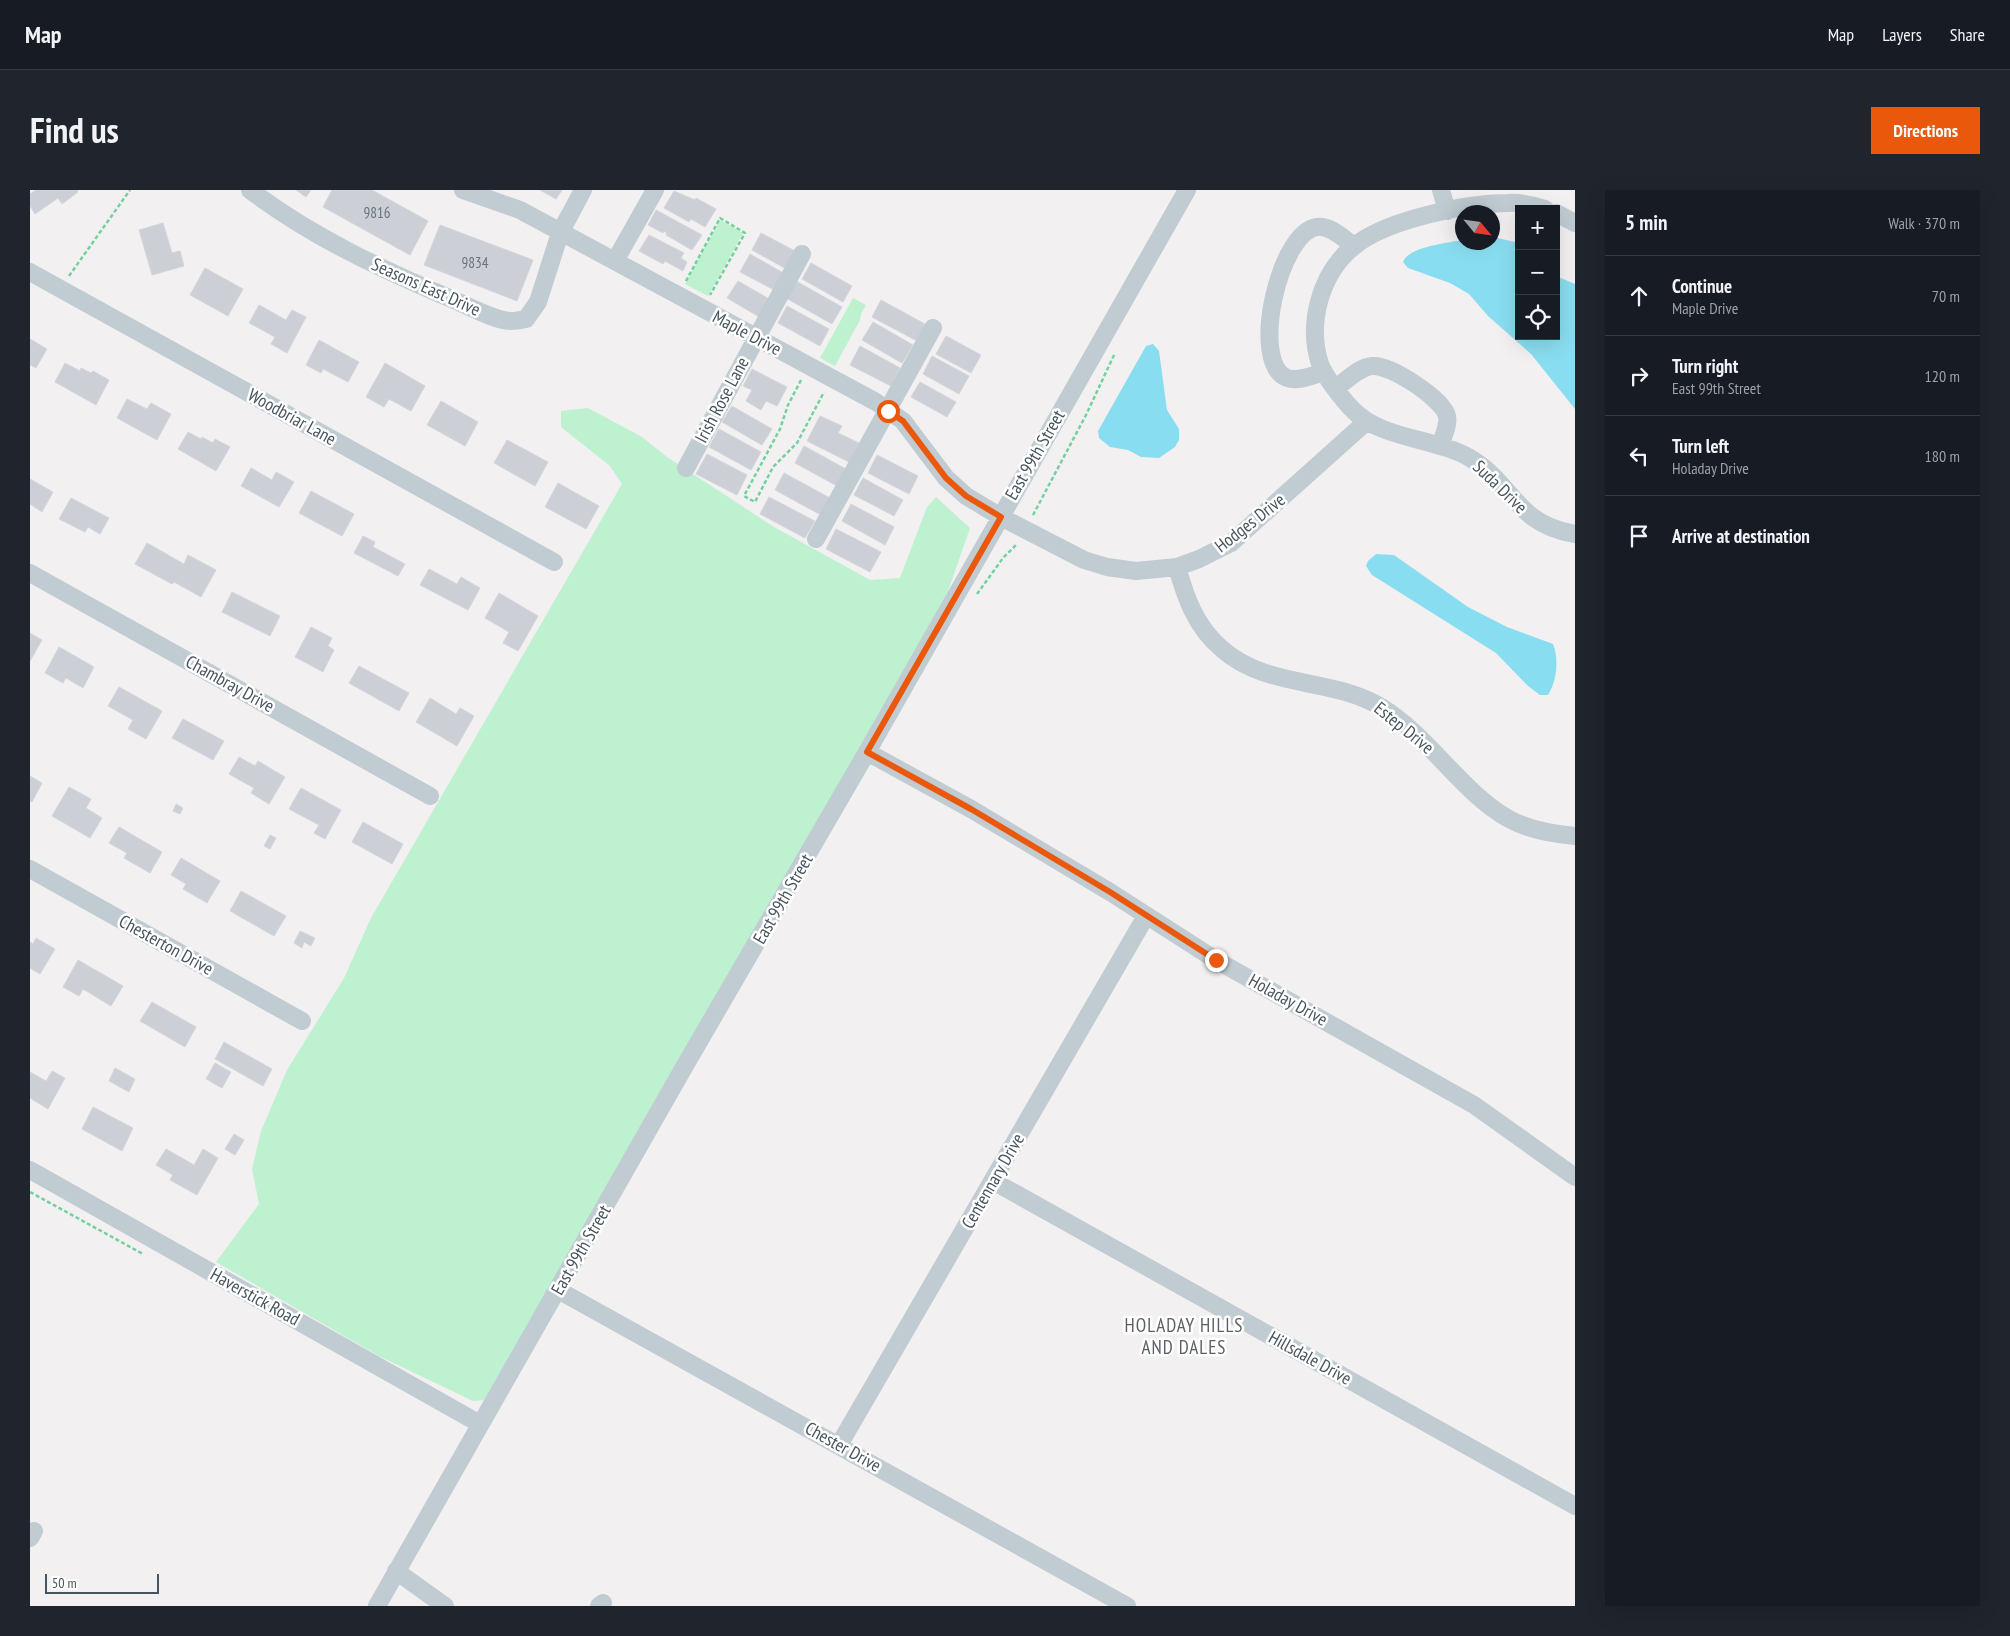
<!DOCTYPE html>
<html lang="en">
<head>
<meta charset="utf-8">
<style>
	:root { --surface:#171b24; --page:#20242c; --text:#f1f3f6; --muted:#9ea1a6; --line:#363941; --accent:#ea580c }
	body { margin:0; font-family:"PT Sans Narrow",sans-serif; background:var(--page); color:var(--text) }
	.controls { position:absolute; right:15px; top:15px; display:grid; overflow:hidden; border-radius:0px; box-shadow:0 5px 20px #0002 }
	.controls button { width:45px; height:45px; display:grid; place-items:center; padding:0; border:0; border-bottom:1px solid var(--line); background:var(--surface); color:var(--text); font:25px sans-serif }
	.compass { position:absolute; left:1425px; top:15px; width:45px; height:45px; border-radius:50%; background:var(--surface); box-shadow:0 5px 20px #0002; rotate:119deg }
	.scale { position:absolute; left:15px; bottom:12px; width:114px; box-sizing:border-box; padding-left:5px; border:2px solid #47545e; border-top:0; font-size:14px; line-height:18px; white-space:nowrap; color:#47545e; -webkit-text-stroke:4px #fff; paint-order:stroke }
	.stop { position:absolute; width:15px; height:15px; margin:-11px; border:4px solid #ea580c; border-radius:50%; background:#fff }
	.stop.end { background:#ea580c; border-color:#fff; box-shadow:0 1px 5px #0008 }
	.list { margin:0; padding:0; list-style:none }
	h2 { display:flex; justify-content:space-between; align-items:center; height:65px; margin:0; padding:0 20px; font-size:21px }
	h2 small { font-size:16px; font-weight:400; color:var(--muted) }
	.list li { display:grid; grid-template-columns:32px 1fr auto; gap:15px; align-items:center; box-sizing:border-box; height:80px; padding:0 20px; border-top:1px solid var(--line) }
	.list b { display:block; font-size:19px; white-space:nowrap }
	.list p { margin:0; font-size:16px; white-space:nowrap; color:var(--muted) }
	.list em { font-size:16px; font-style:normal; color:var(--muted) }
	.icon { flex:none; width:28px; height:28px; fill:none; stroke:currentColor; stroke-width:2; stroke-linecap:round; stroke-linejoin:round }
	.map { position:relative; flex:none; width:1545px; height:1416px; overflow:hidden; border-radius:0px }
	header { display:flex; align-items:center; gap:30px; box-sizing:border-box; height:70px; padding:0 25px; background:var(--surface); border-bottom:1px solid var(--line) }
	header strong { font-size:24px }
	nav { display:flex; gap:28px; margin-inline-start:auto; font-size:18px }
	.intro { display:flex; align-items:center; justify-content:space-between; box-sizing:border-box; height:120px; padding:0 30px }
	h1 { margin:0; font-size:35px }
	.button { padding:12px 22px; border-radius:0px; background:var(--accent); color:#fff; font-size:18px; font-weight:700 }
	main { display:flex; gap:30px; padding:0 30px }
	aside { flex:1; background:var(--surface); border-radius:0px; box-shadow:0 5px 20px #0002 }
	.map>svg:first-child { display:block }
	.green { fill:#bdf1d0 }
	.water { fill:#89ddf0 }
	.building { fill:#cccfd5; stroke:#d4d6dc }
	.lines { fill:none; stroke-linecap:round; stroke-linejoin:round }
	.path { stroke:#73d1a0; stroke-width:2.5; stroke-dasharray:4 2.5; stroke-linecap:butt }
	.minor { stroke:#c0cbd2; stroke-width:18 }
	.route { stroke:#ea580c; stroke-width:6 }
	.labels { text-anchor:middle; stroke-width:5; stroke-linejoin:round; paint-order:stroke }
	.number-label { font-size:15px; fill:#68737c }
	.street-label { font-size:18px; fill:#47545e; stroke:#fff }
	.neighbourhood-label { font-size:19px; letter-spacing:1px; fill:#5c6065; stroke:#fff }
</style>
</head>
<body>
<header>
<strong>Map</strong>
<nav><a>Map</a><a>Layers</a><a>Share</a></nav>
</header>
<div class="intro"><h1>Find us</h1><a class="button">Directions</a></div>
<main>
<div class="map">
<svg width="1545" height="1416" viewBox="0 0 1545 1416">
	<rect width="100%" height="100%" fill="#f2f0f0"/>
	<path class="green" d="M 690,30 L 713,43 L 678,106 L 655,94 Z
		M 823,108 L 836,115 L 831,124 L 830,130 L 805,176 L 790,168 Z
		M 558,218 L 612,247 L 637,267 L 744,337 L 840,390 L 870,388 L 897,317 L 906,307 L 940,338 L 915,410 L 894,448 L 454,1210 L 443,1211 L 349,1166 L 186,1072 L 229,1014 L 222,979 L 231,941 L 257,880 L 314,788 L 341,728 L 592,294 L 580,276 L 531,237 L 531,221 Z"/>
	<path class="water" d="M 1463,47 L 1489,53 L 1489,146 L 1526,146 L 1526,86 L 1545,94 L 1545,219 L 1501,164 L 1458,126 L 1439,104 L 1420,93 L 1378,78 L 1373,72 C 1378,57 1417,53 1432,50 L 1432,52 L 1462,52 Z
		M 1123,154 L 1129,161 L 1137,220 L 1149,239 L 1149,250 L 1145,257 L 1129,268 L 1111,267 L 1098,260 L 1080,257 L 1069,248 L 1068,241 L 1116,156 Z
		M 1346,364 L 1364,365 L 1438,417 L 1477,437 L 1523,454 C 1529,469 1527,491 1518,505 L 1510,505 L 1498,496 L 1466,463 L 1342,385 L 1336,376 L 1338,371 Z"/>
	<path class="building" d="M 6,0 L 47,0 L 48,2 L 32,14 L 28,8 L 5,24 L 0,16 L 0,4 Z
		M 266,0 L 281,0 L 276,7 Z
		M 302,0 L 342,0 L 398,31 L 380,65 L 293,17 Z
		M 510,0 L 532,0 L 526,9 Z
		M 644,1 L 665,10 L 666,8 L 686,19 L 675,37 L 661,29 L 659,32 L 634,18 Z
		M 626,20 L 672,45 L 662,60 L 636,45 L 637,43 L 634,41 L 633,43 L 618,35 Z
		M 133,33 L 142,63 L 150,61 L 154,76 L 122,85 L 109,40 Z
		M 410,35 L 503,70 L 487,111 L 394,75 Z
		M 731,43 L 767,62 L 758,80 L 722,60 Z
		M 619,45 L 654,63 L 651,68 L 657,72 L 653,81 L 635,71 L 633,74 L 609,61 Z
		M 720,64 L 755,84 L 746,101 L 710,82 Z
		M 781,73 L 822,96 L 813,112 L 772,89 Z
		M 175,78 L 213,99 L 198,126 L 160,105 Z
		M 708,91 L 741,110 L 731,128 L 697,108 Z
		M 766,91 L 812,117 L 802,134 L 756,108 Z
		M 851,110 L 895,134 L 887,151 L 842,127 Z
		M 229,115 L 256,130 L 262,120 L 276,127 L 257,163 L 241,154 L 245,147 L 219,133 Z
		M 757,116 L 799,139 L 790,156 L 748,133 Z
		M 843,132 L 883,155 L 872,173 L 832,150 Z
		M 916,146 L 951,165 L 941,183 L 906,164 Z
		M 0,149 L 17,159 L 6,178 L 0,175 Z
		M 289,150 L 329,172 L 318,192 L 293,179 L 291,183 L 276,175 Z
		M 830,156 L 870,178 L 861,196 L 820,175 Z
		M 902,166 L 939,186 L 929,204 L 893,184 Z
		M 35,173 L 50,181 L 51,178 L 61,183 L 63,181 L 79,190 L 66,215 L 25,192 Z
		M 355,173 L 395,196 L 381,221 L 359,209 L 354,217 L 336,207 Z
		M 722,179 L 757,197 L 747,216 L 736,211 L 731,220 L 716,211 L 722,200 L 713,196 Z
		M 890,192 L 926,212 L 917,227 L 881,207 Z
		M 97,209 L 117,219 L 121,213 L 141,224 L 127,250 L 87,228 Z
		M 411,211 L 448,232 L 435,256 L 397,235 Z
		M 702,216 L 742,239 L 732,255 L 692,232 Z
		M 790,226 L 812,236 L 808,243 L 829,253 L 819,272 L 777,251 Z
		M 689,239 L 731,262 L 721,280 L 679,257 Z
		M 158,242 L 171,249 L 172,247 L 183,253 L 185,249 L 200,257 L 186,281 L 148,259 Z
		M 477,250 L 518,272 L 505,296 L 464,273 Z
		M 774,256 L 816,279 L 807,296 L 765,273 Z
		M 677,264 L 717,285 L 707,305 L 666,284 Z
		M 847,265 L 888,286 L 879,304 L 838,283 Z
		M 221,278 L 242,290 L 246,282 L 264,292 L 249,317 L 211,296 Z
		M 754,283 L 800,308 L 791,325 L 745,300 Z
		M 833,288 L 873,310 L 864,326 L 824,305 Z
		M 0,289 L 23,302 L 12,322 L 0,314 Z
		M 528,293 L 569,316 L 556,339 L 515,317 Z
		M 281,301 L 324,324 L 312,346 L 269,323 Z
		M 739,307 L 785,331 L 775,348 L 730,324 Z
		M 41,308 L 79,328 L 70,344 L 58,337 L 55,342 L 29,329 Z
		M 821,314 L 864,337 L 855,355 L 812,331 Z
		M 806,339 L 851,362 L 840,382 L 796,359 Z
		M 333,346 L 345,352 L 343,357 L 375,374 L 368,386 L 324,363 Z
		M 117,353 L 154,374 L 158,365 L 186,380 L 171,407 L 144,392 L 142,394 L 105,374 Z
		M 399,379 L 427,394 L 431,387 L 450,398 L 438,420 L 390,395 Z
		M 202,402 L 250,426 L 240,446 L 192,422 Z
		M 469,403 L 508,426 L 488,461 L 473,453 L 479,442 L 455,428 Z
		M 281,437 L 302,448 L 298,456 L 304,460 L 293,482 L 265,467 Z
		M 0,443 L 12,450 L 0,471 Z
		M 29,457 L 64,477 L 53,498 L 36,488 L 33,493 L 15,483 Z
		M 329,476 L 379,503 L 369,521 L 319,493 Z
		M 89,497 L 132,521 L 116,549 L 98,539 L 103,530 L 78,516 Z
		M 400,508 L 426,524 L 430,518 L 444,526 L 427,556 L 386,532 Z
		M 153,529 L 194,551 L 183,570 L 142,548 Z
		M 209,567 L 225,576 L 228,571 L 255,587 L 239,614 L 221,603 L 224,598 L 199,584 Z
		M 0,586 L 12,593 L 2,612 L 0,611 Z
		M 39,597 L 61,609 L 56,618 L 72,628 L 60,648 L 22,626 Z
		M 271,598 L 311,620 L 295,649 L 284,643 L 289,635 L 259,619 Z
		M 146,614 L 153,618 L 150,624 L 143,621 Z
		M 333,632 L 373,654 L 362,674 L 322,652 Z
		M 89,637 L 132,662 L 120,683 L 94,668 L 97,663 L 79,653 Z
		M 240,645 L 246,648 L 240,659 L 234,656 Z
		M 151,668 L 190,691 L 177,713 L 153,699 L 156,694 L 141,685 Z
		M 211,701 L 256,726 L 244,746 L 200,721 Z
		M 270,741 L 285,748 L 281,756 L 274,752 L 272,758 L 264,753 Z
		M 6,748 L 25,759 L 10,784 L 0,778 L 0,752 L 3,754 Z
		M 48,770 L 93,796 L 81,816 L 53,799 L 49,806 L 33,797 Z
		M 122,812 L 166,837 L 155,857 L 110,831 Z
		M 194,852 L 242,879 L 233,896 L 185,869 Z
		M 185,873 L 201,882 L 192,898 L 176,889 Z
		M 85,878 L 105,889 L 99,902 L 79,891 Z
		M 22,881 L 35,888 L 18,919 L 0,908 L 0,882 L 16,891 Z
		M 63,917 L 103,938 L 92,961 L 52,939 Z
		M 204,944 L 214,950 L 205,965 L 195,959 Z
		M 136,959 L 164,975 L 173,959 L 188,968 L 167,1005 L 140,990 L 143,985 L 126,975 Z"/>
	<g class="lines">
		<path class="path" d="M 39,86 L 100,0
			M 656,91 L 690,28 L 715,43 L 680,105
			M 771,190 L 758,215 L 750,239 L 714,306 L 725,312 L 743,277 L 767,253 L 794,202
			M 1003,325 L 1056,225 L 1085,163
			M 947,404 L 973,368 L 987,354
			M 0,1002 L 113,1064"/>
		<path class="minor" d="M 220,0 C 282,47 353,80 424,110 C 438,116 466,131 481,131 C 486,131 491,130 496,129 L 508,112 L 530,43 L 553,0
			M 433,0 L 490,20 L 846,212 L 873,231 L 916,288 L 936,306 L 971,327 L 1054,370 L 1077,377 L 1106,381 L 1147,377 L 1169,369 L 1201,353 L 1336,232
			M 1411,0 L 1417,21
			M 1515,19 C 1503,15 1491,12 1478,13 C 1437,13 1355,30 1323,57 C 1290,84 1277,134 1290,174 C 1295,187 1313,210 1323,220 C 1350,249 1406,248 1440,268 C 1484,294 1485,334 1545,344
			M 1526,23 L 1545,33
			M 585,71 L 625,0
			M 0,82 L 524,372
			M 1294,182 C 1283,185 1269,192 1257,188 C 1219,173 1249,42 1287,37 C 1300,35 1314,49 1324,56
			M 1306,198 C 1316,191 1329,177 1342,176 C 1360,174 1413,209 1417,226 C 1419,235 1413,247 1410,256
			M 656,278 L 772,64
			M 786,349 L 903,138
			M 1147,377 C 1156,409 1166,437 1192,459 C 1237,499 1301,487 1351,517 C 1399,546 1431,602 1479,629 C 1499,640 1523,644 1545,646
			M 0,383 L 400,606
			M 837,562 L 941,619 L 1080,702 L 1186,770 L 1444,915 L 1545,987
			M 0,679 L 272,831
			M 0,980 L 450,1234
			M 963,991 L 1545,1316
			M 528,1100 L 1097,1416
			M 809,1255 L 1116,726
			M 0,1348 L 4,1341
			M 366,1381 L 415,1416
			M 347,1416 L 653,879 L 837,562 L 1157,0
			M 569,1416 L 573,1413"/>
	</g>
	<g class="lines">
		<path class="route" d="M 858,221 L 873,231 L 916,288 L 936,306 L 971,327 L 837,562 L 941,619 L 1080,702 L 1186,770"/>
	</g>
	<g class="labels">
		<g class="number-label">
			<text x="347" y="28">9816</text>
			<text x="445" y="78">9834</text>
		</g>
		<g class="street-label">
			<text transform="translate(396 97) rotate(24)" y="6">Seasons East Drive</text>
			<text transform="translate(717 143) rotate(28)" y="6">Maple Drive</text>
			<text transform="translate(692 210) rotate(-62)" y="6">Irish Rose Lane</text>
			<text transform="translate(262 227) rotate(29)" y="6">Woodbriar Lane</text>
			<text transform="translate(1005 265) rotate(-60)" y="6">East 99th Street</text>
			<text transform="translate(1470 297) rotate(44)" y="6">Suda Drive</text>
			<text transform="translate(1220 333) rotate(-38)" y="6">Hodges Drive</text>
			<text transform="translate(200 494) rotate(29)" y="6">Chambray Drive</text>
			<text transform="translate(1374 538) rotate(39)" y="6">Estep Drive</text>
			<text transform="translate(753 709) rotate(-60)" y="6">East 99th Street</text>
			<text transform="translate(136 755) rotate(29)" y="6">Chesterton Drive</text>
			<text transform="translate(1258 810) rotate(29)" y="6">Holaday Drive</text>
			<text transform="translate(963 991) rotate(-60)" y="6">Centennary Drive</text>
			<text transform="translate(551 1060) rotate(-60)" y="6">East 99th Street</text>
			<text transform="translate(225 1107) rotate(29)" y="6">Haverstick Road</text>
			<text transform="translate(1280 1168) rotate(29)" y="6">Hillsdale Drive</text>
			<text transform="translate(813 1257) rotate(29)" y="6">Chester Drive</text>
		</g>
		<g class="neighbourhood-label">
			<text x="1154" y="1142">HOLADAY HILLS<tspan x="1154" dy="22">AND DALES</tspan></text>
		</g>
	</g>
</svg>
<div class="controls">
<button>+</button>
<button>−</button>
<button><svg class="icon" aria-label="locate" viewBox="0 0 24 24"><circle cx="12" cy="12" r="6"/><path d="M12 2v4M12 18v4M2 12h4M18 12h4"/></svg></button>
</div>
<svg class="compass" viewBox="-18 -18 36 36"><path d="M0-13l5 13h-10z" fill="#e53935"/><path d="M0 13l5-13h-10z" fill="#9ea1a6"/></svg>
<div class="scale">50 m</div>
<div class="stop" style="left:858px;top:221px"></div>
<div class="stop end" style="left:1186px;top:770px"></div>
</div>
<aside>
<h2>5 min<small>Walk · 370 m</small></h2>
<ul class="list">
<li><svg class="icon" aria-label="ahead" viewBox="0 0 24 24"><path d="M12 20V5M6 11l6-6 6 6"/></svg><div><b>Continue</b><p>Maple Drive</p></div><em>70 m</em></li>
<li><svg class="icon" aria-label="right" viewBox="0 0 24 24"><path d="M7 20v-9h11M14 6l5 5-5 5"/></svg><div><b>Turn right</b><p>East 99th Street</p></div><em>120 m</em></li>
<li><svg class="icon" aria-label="left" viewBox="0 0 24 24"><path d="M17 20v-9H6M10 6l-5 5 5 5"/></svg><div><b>Turn left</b><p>Holaday Drive</p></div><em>180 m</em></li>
<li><svg class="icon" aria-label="arrive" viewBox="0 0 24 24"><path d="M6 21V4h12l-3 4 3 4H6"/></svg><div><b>Arrive at destination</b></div></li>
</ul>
</aside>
</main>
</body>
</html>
